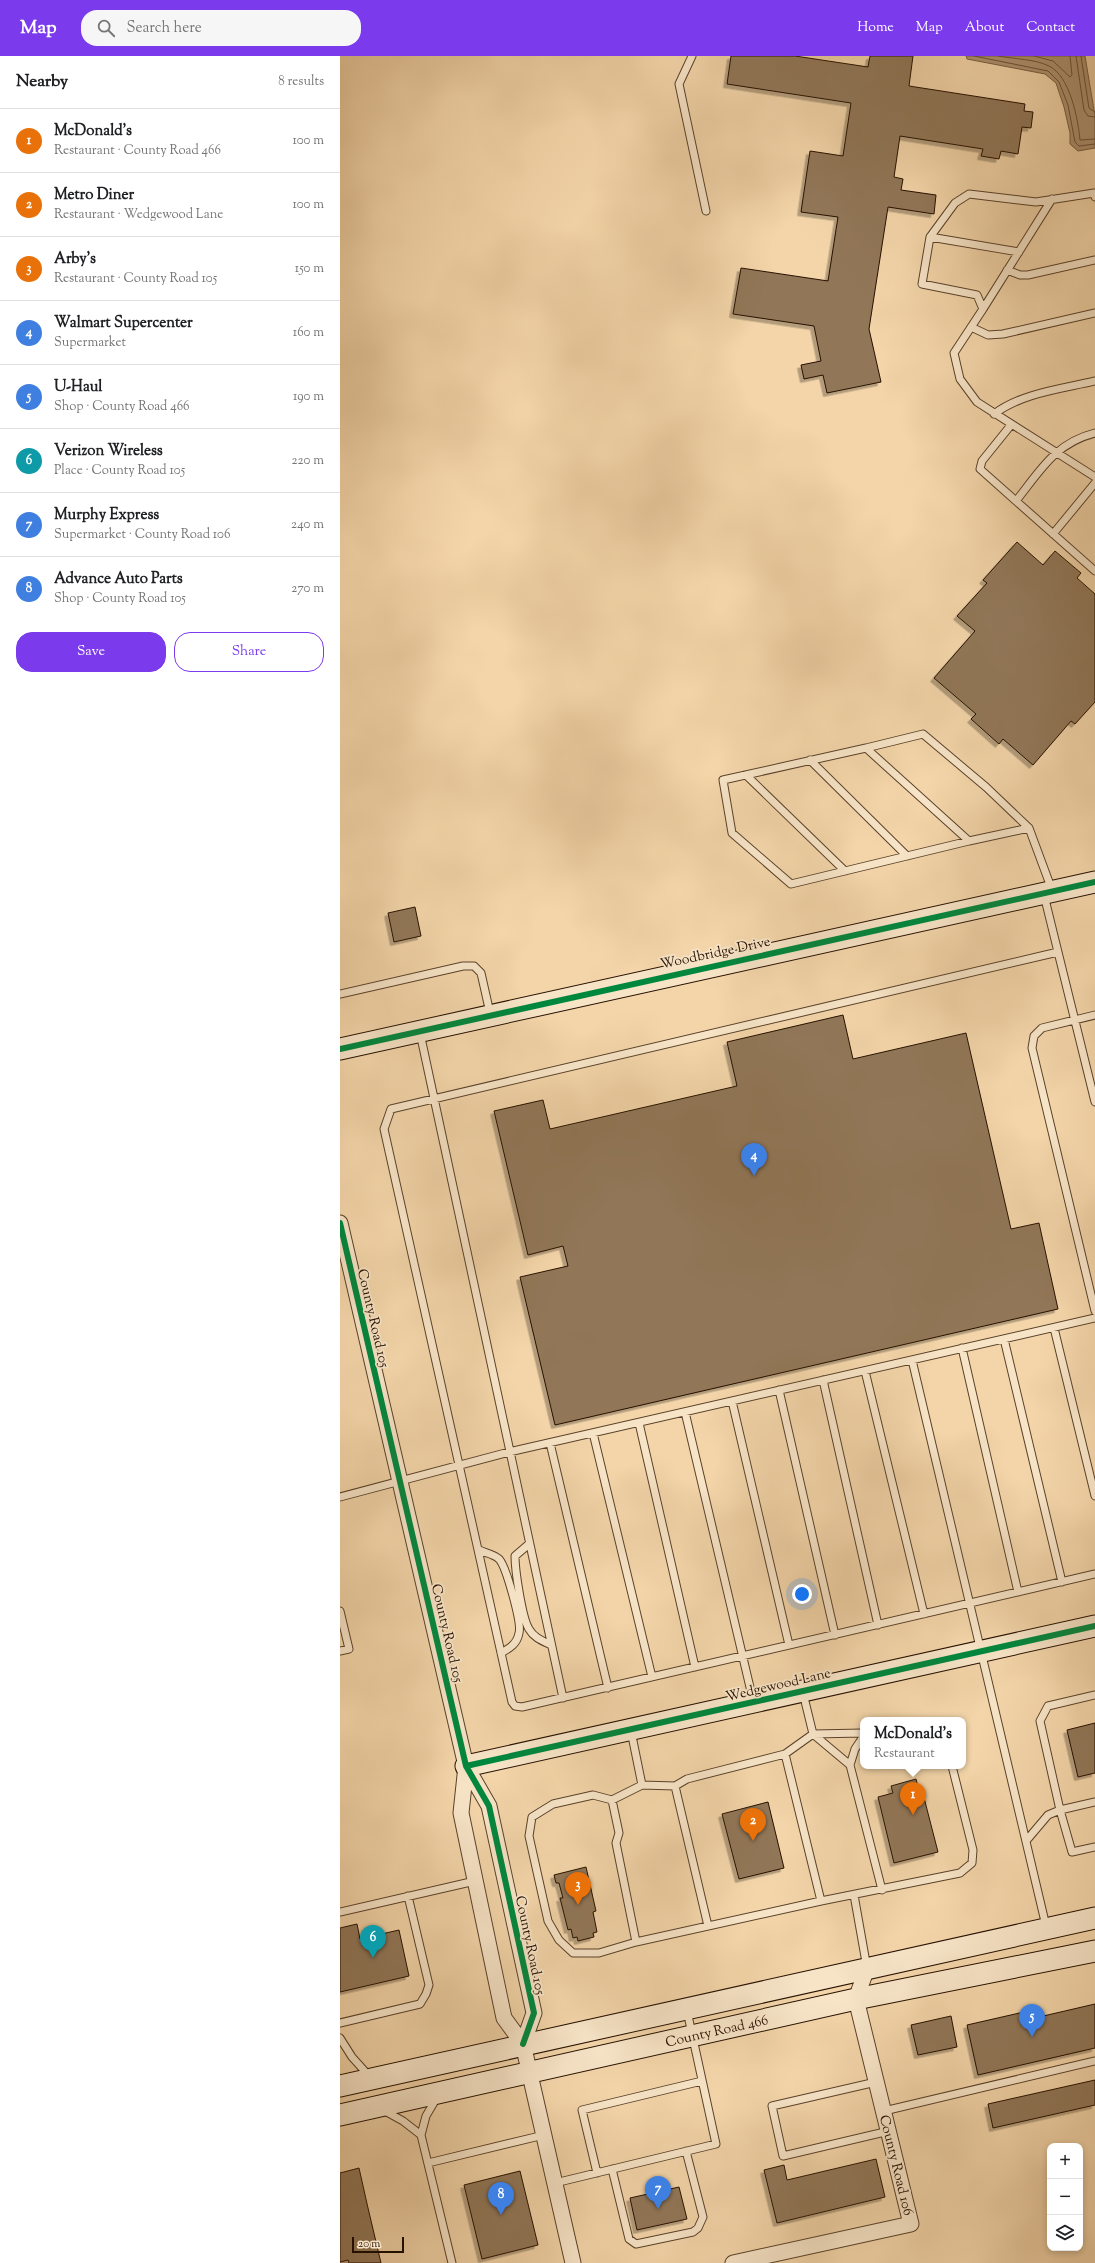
<!DOCTYPE html>
<html lang="en">
<head>
<meta charset="utf-8">
<style>
	:root { --surface:#fff; --page:#f6f6f6; --text:#202124; --muted:#757577; --line:#e0e0e0; --accent:#7c3aed }
	body { margin:0; font-family:"Sorts Mill Goudy",serif; background:var(--page); color:var(--text) }
	.controls { position:absolute; right:12px; bottom:12px; display:grid; overflow:hidden; border-radius:8px; box-shadow:0 2px 6px #0003 }
	.controls button { width:36px; height:36px; display:grid; place-items:center; padding:0; border:0; border-bottom:1px solid var(--line); background:var(--surface); color:var(--text); font:20px sans-serif }
	.scale { position:absolute; left:12px; bottom:10px; width:52px; box-sizing:border-box; padding-left:4px; border:2px solid #271100; border-top:0; font-size:11px; line-height:14px; white-space:nowrap; color:#271100; -webkit-text-stroke:3px #f7e4c7; paint-order:stroke }
	.you { position:absolute; left:462px; top:1538px; width:14px; height:14px; margin:-10px; border:3px solid #fff; border-radius:50%; background:#1a73e8; box-shadow:0 0 0 6px #1a73e833 }
	.badge { display:grid; place-items:center; width:26px; height:26px; border-radius:50%; background:var(--accent); color:#fff; font-size:13px; font-weight:700 }
	.pin { position:absolute; translate:-50% -33px; filter:drop-shadow(0 1px 2px #0008) }
	.pin::after { content:''; position:absolute; top:21px; width:14px; height:12px; background:inherit; clip-path:polygon(0 0,100% 0,50% 100%) }
	.popup { position:absolute; left:520px; top:1661px; width:106px; height:52px; box-sizing:border-box; display:grid; place-content:center; border-radius:8px; background:var(--surface); filter:drop-shadow(0 1px 3px #0005); font-size:13px; white-space:nowrap; color:var(--muted) }
	.popup b { font-size:15px; color:var(--text) }
	.popup::after { content:''; position:absolute; left:50%; top:100%; margin-left:-8px; border:8px solid transparent; border-top-color:var(--surface) }
	.list { margin:0; padding:0; list-style:none }
	h2 { display:flex; justify-content:space-between; align-items:center; height:52px; margin:0; padding:0 16px; font-size:17px }
	h2 small { font-size:13px; font-weight:400; color:var(--muted) }
	.list li { display:grid; grid-template-columns:26px 1fr auto; gap:12px; align-items:center; box-sizing:border-box; height:64px; padding:0 16px; border-top:1px solid var(--line) }
	.list b { display:block; font-size:15px; white-space:nowrap }
	.list p { margin:0; font-size:13px; white-space:nowrap; color:var(--muted) }
	.list em { font-size:13px; font-style:normal; color:var(--muted) }
	.actions { display:flex; gap:8px; padding:12px 16px }
	.actions a { flex:1; padding:9px 0; border:1px solid var(--accent); border-radius:16px; text-align:center; font-size:14px; color:var(--accent) }
	.actions .main { background:var(--accent); color:#fff }
	.icon { flex:none; width:22px; height:22px; fill:none; stroke:currentColor; stroke-width:2; stroke-linecap:round; stroke-linejoin:round }
	.map { position:relative; flex:none; width:755px; height:2207px; overflow:hidden }
	header { display:flex; align-items:center; gap:24px; box-sizing:border-box; height:56px; padding:0 20px; background:var(--accent); color:#fff }
	header strong { font-size:19px }
	nav { display:flex; gap:22px; margin-inline-start:auto; font-size:14px }
	.search { width:280px; height:36px; background:var(--page); display:flex; align-items:center; gap:10px; box-sizing:border-box; padding:0 14px; border-radius:16px; color:var(--muted); font-size:15px }
	main { display:flex }
	aside { flex:1; background:var(--surface) }
	.map>svg:first-child { display:block }
	.water { fill:#ae9270; stroke:#785e43 }
	.lines { fill:none; stroke-linecap:round; stroke-linejoin:round }
	.shore { stroke:#6a5238; stroke-width:1 }
	.building { fill:#917758; stroke:#271100; filter:url(#shadow) }
	.lane-casing { stroke:#5a422a; stroke-width:9 }
	.street-casing { stroke:#5a422a; stroke-width:17 }
	.secondary-casing { stroke:#271100; stroke-width:23 }
	.lane { stroke:#f7e4c7; stroke-width:7 }
	.street { stroke:#f7e4c7; stroke-width:15 }
	.secondary { stroke:#f7e4c7; stroke-width:21 }
	.cycleway-casing { stroke:#f7e4c7; stroke-width:8 }
	.cycleway { stroke:#00873e; stroke-width:6 }
	.labels { text-anchor:middle; stroke-width:3.5; stroke-linejoin:round; paint-order:stroke }
	.street-label { font-size:14px; fill:#271100; stroke:#f7e4c7 }
</style>
</head>
<body>
<header>
<strong>Map</strong>
<div class="search"><svg class="icon" aria-label="search" viewBox="0 0 24 24"><circle cx="10" cy="10" r="6"/><path d="M15 15l6 6"/></svg>Search here</div>
<nav><a>Home</a><a>Map</a><a>About</a><a>Contact</a></nav>
</header>
<main>
<aside>
<h2>Nearby<small>8 results</small></h2>
<ul class="list">
<li><span class="badge" style="background:#e8710a">1</span><div><b>McDonald's</b><p>Restaurant · County Road 466</p></div><em>100 m</em></li>
<li><span class="badge" style="background:#e8710a">2</span><div><b>Metro Diner</b><p>Restaurant · Wedgewood Lane</p></div><em>100 m</em></li>
<li><span class="badge" style="background:#e8710a">3</span><div><b>Arby's</b><p>Restaurant · County Road 105</p></div><em>150 m</em></li>
<li><span class="badge" style="background:#3f7fe0">4</span><div><b>Walmart Supercenter</b><p>Supermarket</p></div><em>160 m</em></li>
<li><span class="badge" style="background:#3f7fe0">5</span><div><b>U-Haul</b><p>Shop · County Road 466</p></div><em>190 m</em></li>
<li><span class="badge" style="background:#0f9aa8">6</span><div><b>Verizon Wireless</b><p>Place · County Road 105</p></div><em>220 m</em></li>
<li><span class="badge" style="background:#3f7fe0">7</span><div><b>Murphy Express</b><p>Supermarket · County Road 106</p></div><em>240 m</em></li>
<li><span class="badge" style="background:#3f7fe0">8</span><div><b>Advance Auto Parts</b><p>Shop · County Road 105</p></div><em>270 m</em></li>
</ul>
<div class="actions"><a class="main">Save</a><a>Share</a></div>
</aside>
<div class="map">
<svg width="755" height="2207" viewBox="0 0 755 2207">
	<defs>
		<filter id="shadow"><feDropShadow dx="-3.5" dy="3.5" stdDeviation="0" flood-color="#0004"/></filter>
	</defs>
	<rect width="100%" height="100%" fill="#f3d5a9"/>
	<filter id="stains"><feTurbulence type="fractalNoise" baseFrequency=".005" numOctaves="4"/><feColorMatrix values="0 0 0 0 .2 0 0 0 0 .09 0 0 0 0 .02 0 0 0 .5 -.17"/></filter>
	<radialGradient id="worn" r=".72"><stop offset=".6" stop-color="#630" stop-opacity="0"/><stop offset="1" stop-color="#630" stop-opacity=".3"/></radialGradient>
	<path class="water" d="M 626,0 L 745,0 L 755,60 L 755,92 L 738,95 L 730,88 L 730,77 L 724,51 L 716,27 L 705,18 L 627,3 Z"/>
	<g class="lines">
		<path class="shore" d="M 634,0 L 708,15 L 719,26 L 728,49 L 735,86 L 739,90 L 755,88
			M 658,0 C 674,3 695,3 709,10 C 730,20 738,63 740,84 L 755,83
			M 694,0 L 713,5 L 730,21 L 732,19 L 730,0
			M 736,0 L 744,54 L 748,60 L 755,61
			M 741,0 L 749,52 L 755,56"/>
	</g>
	<path class="building" d="M 391,0 L 455,0 L 528,11 L 530,0 L 573,0 L 569,30 L 685,48 L 684,55 L 693,56 L 691,72 L 682,71 L 678,98 L 661,95 L 659,103 L 641,100 L 643,93 L 560,80 L 554,121 L 563,123 L 561,134 L 596,139 L 594,158 L 548,151 L 529,273 L 541,326 L 487,337 L 483,319 L 464,323 L 461,309 L 481,305 L 474,270 L 393,258 L 401,212 L 488,225 L 498,161 L 461,156 L 470,95 L 503,100 L 511,47 L 387,28 Z
		M 677,486 L 703,509 L 715,495 L 741,517 L 737,522 L 755,538 L 755,646 L 735,668 L 731,665 L 693,709 L 663,683 L 659,688 L 631,663 L 636,658 L 594,622 L 635,575 L 617,560 L 647,527 L 643,524 Z
		M 75,851 L 81,880 L 54,886 L 48,857 Z
		M 503,959 L 513,1003 L 626,977 L 671,1173 L 699,1167 L 718,1253 L 215,1369 L 180,1221 L 228,1210 L 223,1190 L 188,1199 L 154,1055 L 203,1044 L 210,1073 L 397,1030 L 387,986 Z
		M 755,1667 L 755,1717 L 738,1721 L 727,1674 Z
		M 576,1723 L 578,1731 L 581,1730 L 598,1796 L 554,1807 L 538,1741 L 553,1737 L 551,1730 Z
		M 428,1746 L 444,1812 L 399,1823 L 382,1758 Z
		M 246,1811 L 256,1855 L 253,1856 L 257,1876 L 253,1877 L 254,1881 L 238,1885 L 237,1881 L 233,1882 L 231,1873 L 228,1874 L 220,1842 L 223,1842 L 219,1827 L 216,1827 L 214,1819 Z
		M 17,1868 L 20,1883 L 59,1874 L 69,1920 L 0,1936 L 0,1872 Z
		M 755,1948 L 755,1992 L 638,2019 L 627,1969 L 697,1953 L 699,1961 Z
		M 611,1960 L 617,1991 L 578,1999 L 571,1969 Z
		M 755,2024 L 755,2049 L 653,2072 L 648,2048 Z
		M 536,2103 L 545,2141 L 437,2167 L 424,2114 L 444,2109 L 447,2124 Z
		M 19,2112 L 28,2152 L 41,2207 L 9,2207 L 8,2204 L 0,2206 L 0,2117 Z
		M 180,2115 L 198,2189 L 142,2203 L 124,2129 Z
		M 339,2131 L 347,2163 L 297,2174 L 290,2142 Z"/>
	<g class="lines">
		<defs>
			<path id="lane" d="M 352,0 L 339,28 L 366,155
				M 755,141 L 754,137 L 696,146 L 629,138 L 615,147 L 590,181 L 582,228 L 637,239 L 643,253 L 614,297 L 620,323 L 637,346 L 755,421
				M 590,181 L 679,196
				M 667,214 L 680,219 L 688,219 L 755,204
				M 643,253 L 712,143
				M 631,271 L 648,279 L 663,278 L 755,257
				M 654,358 C 682,337 721,333 755,325
				M 671,369 L 642,405 L 640,413 L 755,515
				M 676,445 C 700,415 715,387 755,377
				M 713,478 L 755,427
				M 526,692 L 383,724 L 392,777 L 451,828 L 629,785
				M 470,704 L 567,800
				M 406,719 L 505,815
				M 689,772 L 629,785 L 526,692 L 583,678 L 646,731 L 689,772 L 712,834
				M 704,839 L 718,896
				M 0,938 L 123,910 L 134,910 L 141,917 L 150,957
				M 755,959 L 702,972 L 694,980 L 692,992 L 755,1255
				M 80,977 L 223,1642
				M 755,1046 L 718,896 L 51,1053 L 44,1073 L 172,1646 L 175,1650 L 182,1651 L 755,1518
				M 714,1272 L 755,1440
				M 664,1283 L 722,1526
				M 622,1292 L 678,1536
				M 572,1304 L 706,1870
				M 525,1315 L 584,1558
				M 483,1324 L 538,1569
				M 439,1334 L 495,1579
				M 392,1345 L 449,1589
				M 345,1356 L 413,1644
				M 299,1367 L 355,1611
				M 253,1377 L 312,1621
				M 210,1387 L 268,1632
				M 0,1441 L 169,1396 L 755,1262
				M 189,1488 L 175,1500 C 175,1514 182,1562 189,1573 C 194,1582 203,1585 211,1589
				M 139,1494 C 145,1497 154,1498 159,1503 C 166,1510 182,1567 179,1577 C 177,1588 170,1592 161,1597
				M 0,1555 L 9,1593 L 0,1595
				M 463,1637 L 473,1678 L 445,1698 L 481,1845 L 620,1817 L 632,1807 L 633,1794 L 612,1710
				M 291,1675 L 302,1729
				M 473,1678 L 510,1709 L 542,1834
				M 473,1678 L 523,1677
				M 445,1698 L 347,1723 L 335,1730 L 302,1729 L 272,1744 L 279,1777 L 276,1787 L 296,1886 L 481,1845
				M 510,1709 L 515,1693 L 523,1681
				M 335,1730 L 368,1870
				M 272,1744 L 253,1739 L 213,1748 L 192,1761 L 189,1780 L 208,1865 L 219,1884 L 233,1897 L 259,1897 L 296,1886
				M 755,1746 L 720,1754 L 732,1796 L 755,1791
				M 686,1785 L 708,1759 L 720,1754 L 700,1665 L 708,1650 L 755,1639
				M 514,1839 L 527,1912
				M 0,1856 L 135,1825
				M 0,1967 L 80,1948 L 86,1938 L 89,1929 L 68,1840
				M 0,1982 L 12,2001 L 30,2021
				M 536,2026 L 432,2050 L 443,2100 L 549,2075
				M 45,2055 L 63,2065 L 81,2079 L 86,2060 L 96,2043
				M 544,2055 L 755,2005
				M 81,2079 L 112,2207
				M 88,2107 L 204,2079
				M 272,2113 L 289,2183 L 296,2188 L 353,2176 L 358,2172 L 363,2161 L 346,2095
				M 257,2117 L 242,2054 L 362,2025
				M 215,2127 L 376,2088 L 347,1955"/>
			<path id="street" d="M 0,1167 L 126,1710 L 149,1750 L 194,1957 L 183,1988
				M 126,1710 L 121,1757 L 164,1962 L 183,1988 L 233,2207
				M 393,2207 L 571,2168 L 516,1943 L 527,1912"/>
			<g id="secondary">
				<path d="M 0,993 L 755,826"/>
				<path d="M 126,1710 L 755,1570"/>
				<path d="M 0,2030 L 755,1862"/>
				<path id="s1" d="M 0,2059 L 516,1943 L 755,1895"/>
			</g>
		</defs>
		<use href="#lane" class="lane-casing"/>
		<use href="#street" class="street-casing"/>
		<use href="#secondary" class="secondary-casing"/>
		<use href="#lane" class="lane"/>
		<use href="#street" class="street"/>
		<use href="#secondary" class="secondary"/>
		<defs>
			<path id="cycleway" d="M 0,993 L 755,826
				M 0,1167 L 126,1710 L 149,1750 L 194,1957 L 183,1988
				M 126,1710 L 755,1570"/>
		</defs>
		<use href="#cycleway" class="cycleway-casing"/>
		<use href="#cycleway" class="cycleway"/>
	</g>
	<g class="labels">
		<g class="street-label">
			<text transform="translate(375 896) rotate(-12)" y="5">Woodbridge Drive</text>
			<text transform="translate(34 1262) rotate(77)" y="5">County Road 105</text>
			<text transform="translate(108 1577) rotate(77)" y="5">County Road 105</text>
			<text transform="translate(438 1628) rotate(-13)" y="5">Wedgewood Lane</text>
			<text transform="translate(191 1889) rotate(78)" y="5">County Road 105</text>
			<text dy="5" stroke="none"><textPath href="#s1" startOffset="386">County Road 466</textPath></text>
			<text transform="translate(557 2109) rotate(76)" y="5">County Road 106</text>
		</g>
	</g>
	<rect width="100%" height="100%" filter="url(#stains)"/>
	<rect width="100%" height="100%" fill="url(#worn)"/>
</svg>
<div class="controls">
<button>+</button>
<button>−</button>
<button><svg class="icon" aria-label="layers" viewBox="0 0 24 24"><path d="M12 4l9 5-9 5-9-5zM3 14l9 5 9-5"/></svg></button>
</div>
<div class="scale">20 m</div>
<div class="you"></div>
<div class="pin badge" style="left:573px;top:1759px;background:#e8710a">1</div>
<div class="popup"><b>McDonald's</b>Restaurant</div>
<div class="pin badge" style="left:413px;top:1785px;background:#e8710a">2</div>
<div class="pin badge" style="left:238px;top:1849px;background:#e8710a">3</div>
<div class="pin badge" style="left:414px;top:1120px;background:#3f7fe0">4</div>
<div class="pin badge" style="left:692px;top:1981px;background:#3f7fe0">5</div>
<div class="pin badge" style="left:33px;top:1902px;background:#0f9aa8">6</div>
<div class="pin badge" style="left:318px;top:2153px;background:#3f7fe0">7</div>
<div class="pin badge" style="left:161px;top:2159px;background:#3f7fe0">8</div>
</div>
</main>
</body>
</html>
